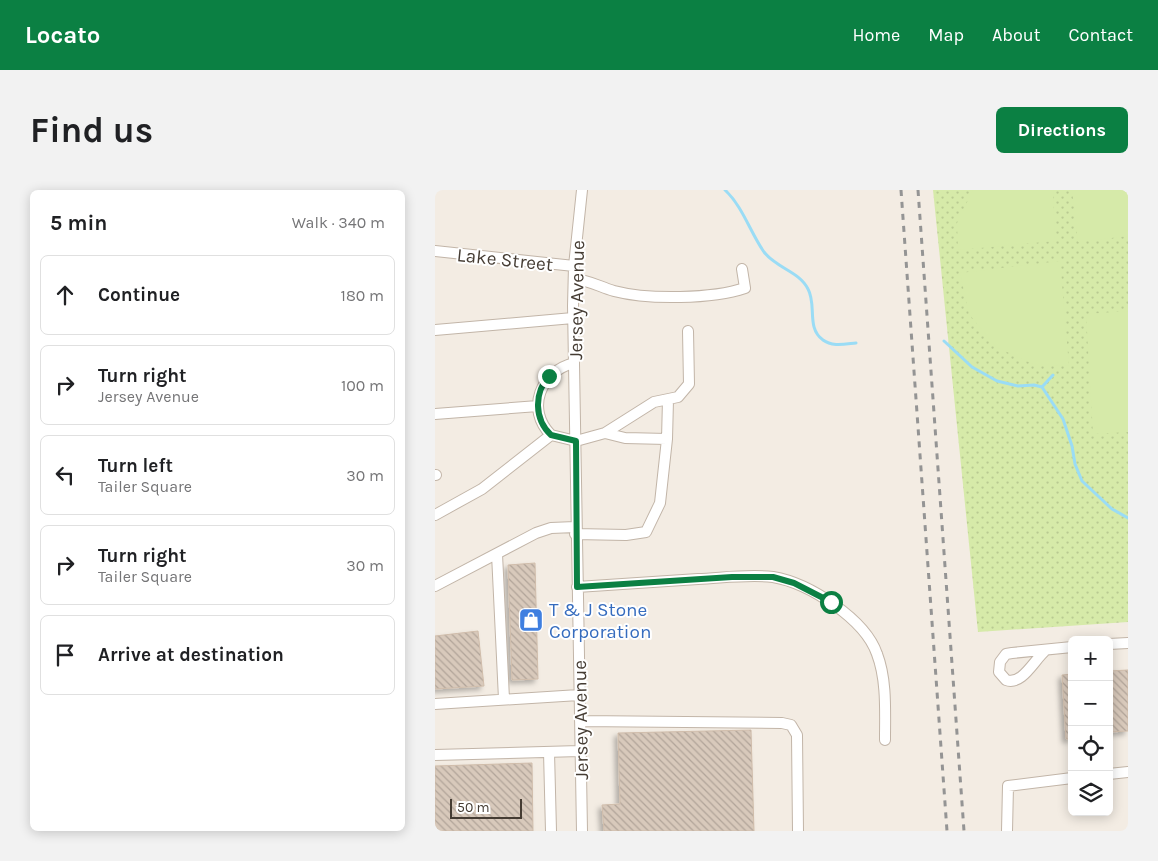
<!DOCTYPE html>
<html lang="en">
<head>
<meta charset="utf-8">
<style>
	:root { --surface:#fff; --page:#f2f2f2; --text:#202124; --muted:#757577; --line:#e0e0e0; --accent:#0b8043 }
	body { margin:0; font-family:Karla,sans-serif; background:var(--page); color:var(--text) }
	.controls { position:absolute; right:15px; bottom:15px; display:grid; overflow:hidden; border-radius:8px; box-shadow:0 2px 12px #0003 }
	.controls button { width:45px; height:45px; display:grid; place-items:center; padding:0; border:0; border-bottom:1px solid var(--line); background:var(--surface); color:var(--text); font:25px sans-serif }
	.scale { position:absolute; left:15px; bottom:12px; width:72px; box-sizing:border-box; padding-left:5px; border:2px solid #453c33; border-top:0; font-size:14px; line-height:18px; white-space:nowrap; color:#453c33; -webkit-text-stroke:4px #fff; paint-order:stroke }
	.stop { position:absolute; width:15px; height:15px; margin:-11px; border:4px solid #0b8043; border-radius:50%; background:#fff }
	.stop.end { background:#0b8043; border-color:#fff; box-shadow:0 1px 5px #0008 }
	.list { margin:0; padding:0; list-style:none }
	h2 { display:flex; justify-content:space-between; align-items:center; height:65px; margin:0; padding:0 20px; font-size:21px }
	h2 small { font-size:16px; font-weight:400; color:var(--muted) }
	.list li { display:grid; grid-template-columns:32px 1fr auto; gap:15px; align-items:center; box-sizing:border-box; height:80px; margin:0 10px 10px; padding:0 10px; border:1px solid var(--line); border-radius:8px }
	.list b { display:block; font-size:19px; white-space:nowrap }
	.list p { margin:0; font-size:16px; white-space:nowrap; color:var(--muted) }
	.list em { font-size:16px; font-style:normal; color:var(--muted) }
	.icon { flex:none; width:28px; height:28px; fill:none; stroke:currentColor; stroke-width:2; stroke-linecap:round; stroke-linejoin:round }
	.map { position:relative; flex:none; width:693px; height:641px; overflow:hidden; border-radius:8px }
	header { display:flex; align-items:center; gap:30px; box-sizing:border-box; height:70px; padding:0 25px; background:var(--accent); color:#fff }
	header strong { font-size:24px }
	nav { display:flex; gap:28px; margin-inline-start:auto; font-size:18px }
	.intro { display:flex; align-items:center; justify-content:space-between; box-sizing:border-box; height:120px; padding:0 30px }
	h1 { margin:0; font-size:35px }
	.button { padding:12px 22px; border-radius:8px; background:var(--accent); color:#fff; font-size:18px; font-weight:700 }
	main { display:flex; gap:30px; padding:0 30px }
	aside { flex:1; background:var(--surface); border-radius:8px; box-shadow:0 2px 12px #0003 }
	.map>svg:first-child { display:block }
	.green { fill:url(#green-dots) }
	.pitch { fill:#d6eaa9 }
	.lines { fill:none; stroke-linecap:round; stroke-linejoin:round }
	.stream { stroke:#9adcf5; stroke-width:3 }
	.building { fill:url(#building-back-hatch); stroke:#d0bdab; filter:url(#shadow) }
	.minor-casing { stroke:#c2b5a8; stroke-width:12 }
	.minor { stroke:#fff; stroke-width:10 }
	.rail { stroke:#949494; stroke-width:3; stroke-dasharray:6 6; stroke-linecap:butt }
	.route { stroke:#0b8043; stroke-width:6 }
	.labels { text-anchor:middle; stroke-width:4; stroke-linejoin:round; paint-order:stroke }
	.street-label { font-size:19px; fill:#453c33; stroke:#fff }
	.shop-label { font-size:19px; fill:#366cbe; stroke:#fff; text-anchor:start }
</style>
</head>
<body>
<header>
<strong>Locato</strong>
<nav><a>Home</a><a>Map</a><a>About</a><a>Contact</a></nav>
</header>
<div class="intro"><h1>Find us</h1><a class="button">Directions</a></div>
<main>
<aside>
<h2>5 min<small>Walk · 340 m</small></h2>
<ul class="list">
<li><svg class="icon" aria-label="ahead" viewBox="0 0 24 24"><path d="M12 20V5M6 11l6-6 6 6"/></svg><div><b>Continue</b></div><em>180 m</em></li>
<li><svg class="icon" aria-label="right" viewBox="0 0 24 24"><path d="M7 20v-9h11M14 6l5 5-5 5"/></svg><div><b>Turn right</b><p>Jersey Avenue</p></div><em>100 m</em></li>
<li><svg class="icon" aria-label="left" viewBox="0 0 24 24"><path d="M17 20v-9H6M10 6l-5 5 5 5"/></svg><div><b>Turn left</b><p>Tailer Square</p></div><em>30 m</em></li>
<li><svg class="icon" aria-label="right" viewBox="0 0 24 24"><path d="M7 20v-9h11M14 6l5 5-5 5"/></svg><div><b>Turn right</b><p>Tailer Square</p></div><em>30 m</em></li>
<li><svg class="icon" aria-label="arrive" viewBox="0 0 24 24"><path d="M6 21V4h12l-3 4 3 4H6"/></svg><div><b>Arrive at destination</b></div></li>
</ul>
</aside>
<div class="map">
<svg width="693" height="641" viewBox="0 0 693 641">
	<defs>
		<pattern id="green-dots" width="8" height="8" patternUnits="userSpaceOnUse" patternTransform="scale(1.25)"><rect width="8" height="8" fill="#d6eaa9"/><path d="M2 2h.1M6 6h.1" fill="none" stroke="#b9ca92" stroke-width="1.8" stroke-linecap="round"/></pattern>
		<pattern id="building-back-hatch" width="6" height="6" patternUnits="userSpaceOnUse" patternTransform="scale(1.25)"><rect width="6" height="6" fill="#d8c9bb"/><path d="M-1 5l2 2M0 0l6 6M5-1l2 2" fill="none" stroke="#b1a499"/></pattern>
		<filter id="shadow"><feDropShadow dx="-3.5" dy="3.5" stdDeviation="2.5" flood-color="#0004"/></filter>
	</defs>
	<rect width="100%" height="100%" fill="#f3ece3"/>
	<path class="green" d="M 498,0 L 693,0 L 693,432 L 543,442 Z"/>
	<path class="pitch" d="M 538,0 L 618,0 L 620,51 L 523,60 L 522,33 Z
		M 637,0 L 693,0 L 693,46 L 643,52 Z
		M 625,71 L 634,176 L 598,174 L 561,157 L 534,124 L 525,83 Z
		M 693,121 L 693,242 L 658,244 L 651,124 Z"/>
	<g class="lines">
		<path class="stream" d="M 290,0 C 308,17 315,42 329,62 C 341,78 364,81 373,99 C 382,115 371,138 388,150 C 397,157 410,154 421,153
			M 509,151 L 537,177 L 562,191 L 583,196 L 599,195 L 607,197 L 628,229 L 637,256 L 640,274 L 647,291 L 677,319 L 693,328
			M 607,197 L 618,185"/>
	</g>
	<path class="building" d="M 100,373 L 103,489 L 77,490 L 73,375 Z
		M 43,441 L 49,496 L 0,499 L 0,446 Z
		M 693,480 L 693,541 L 674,542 L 674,481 Z
		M 637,484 L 637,549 L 631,549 L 627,485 Z
		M 316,540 L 319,641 L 169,641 L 167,615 L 185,614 L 183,543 Z
		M 97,573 L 98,641 L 0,641 L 0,576 Z"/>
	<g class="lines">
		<defs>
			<path id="minor" d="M 147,0 L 139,76 L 138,116 L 147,641
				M 0,61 L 139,76
				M 139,89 C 154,90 165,97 179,101 C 213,110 278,109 310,98 L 307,79
				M 0,140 L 138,128
				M 139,173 C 106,181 90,219 116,245 L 141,251 L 170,243 L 190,248 L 232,249 L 225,313 L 211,342 L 191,345 L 140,344
				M 0,224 L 103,216
				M 170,243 L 219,212 L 243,207 L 254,194 L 253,141
				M 232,249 L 233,210
				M 0,285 L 1,285
				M 0,325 L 47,299 L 116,245
				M 62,364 L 69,509
				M 0,396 L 101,343 L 116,338 L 140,337
				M 142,397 C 182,394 222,392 263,389 C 287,388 314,384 338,387 C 374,393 430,429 442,464 C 452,490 450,522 450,550
				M 674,454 L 693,453
				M 611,460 C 599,470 587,496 571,490 L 564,482 L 565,472 L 571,464 L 577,463 L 637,457
				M 0,514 L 144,505
				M 145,531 L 347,533 L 356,535 L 362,545 L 363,641
				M 114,562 L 116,641
				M 0,565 L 145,561
				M 674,584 L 693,582
				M 572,641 L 573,596 L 637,588"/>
		</defs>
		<use href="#minor" class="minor-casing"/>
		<use href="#minor" class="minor"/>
		<path class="rail" d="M 466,0 L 512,641
			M 483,0 L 529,641"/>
	</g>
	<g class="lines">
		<path class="route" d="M 114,186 C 99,203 99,229 116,245 L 141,251 L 142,397 L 297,387 L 338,387 L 359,393 L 396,412"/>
	</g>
	<defs>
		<symbol id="shop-square" viewBox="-11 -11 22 22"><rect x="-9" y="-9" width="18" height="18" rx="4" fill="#3f7fe0" stroke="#fff"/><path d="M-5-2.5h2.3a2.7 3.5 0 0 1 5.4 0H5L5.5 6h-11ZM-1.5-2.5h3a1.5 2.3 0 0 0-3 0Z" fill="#fff"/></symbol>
	</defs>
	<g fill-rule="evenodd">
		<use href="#shop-square" x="82" y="416" width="28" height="28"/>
	</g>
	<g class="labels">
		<g class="street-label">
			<text transform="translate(70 69) rotate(6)" y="7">Lake Street</text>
			<text transform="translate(141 110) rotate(-89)" y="7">Jersey Avenue</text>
			<text transform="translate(145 530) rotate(-91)" y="7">Jersey Avenue</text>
		</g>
		<g class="shop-label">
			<text x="114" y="426">T &amp; J Stone<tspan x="114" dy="22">Corporation</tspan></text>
		</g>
	</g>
</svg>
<div class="controls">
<button>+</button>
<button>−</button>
<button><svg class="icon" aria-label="locate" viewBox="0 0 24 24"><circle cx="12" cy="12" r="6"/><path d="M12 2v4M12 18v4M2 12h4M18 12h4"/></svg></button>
<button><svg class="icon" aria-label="layers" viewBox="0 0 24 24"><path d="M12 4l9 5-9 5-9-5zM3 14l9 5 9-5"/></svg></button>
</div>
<div class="scale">50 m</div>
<div class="stop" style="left:396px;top:412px"></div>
<div class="stop end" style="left:114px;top:186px"></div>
</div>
</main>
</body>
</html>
